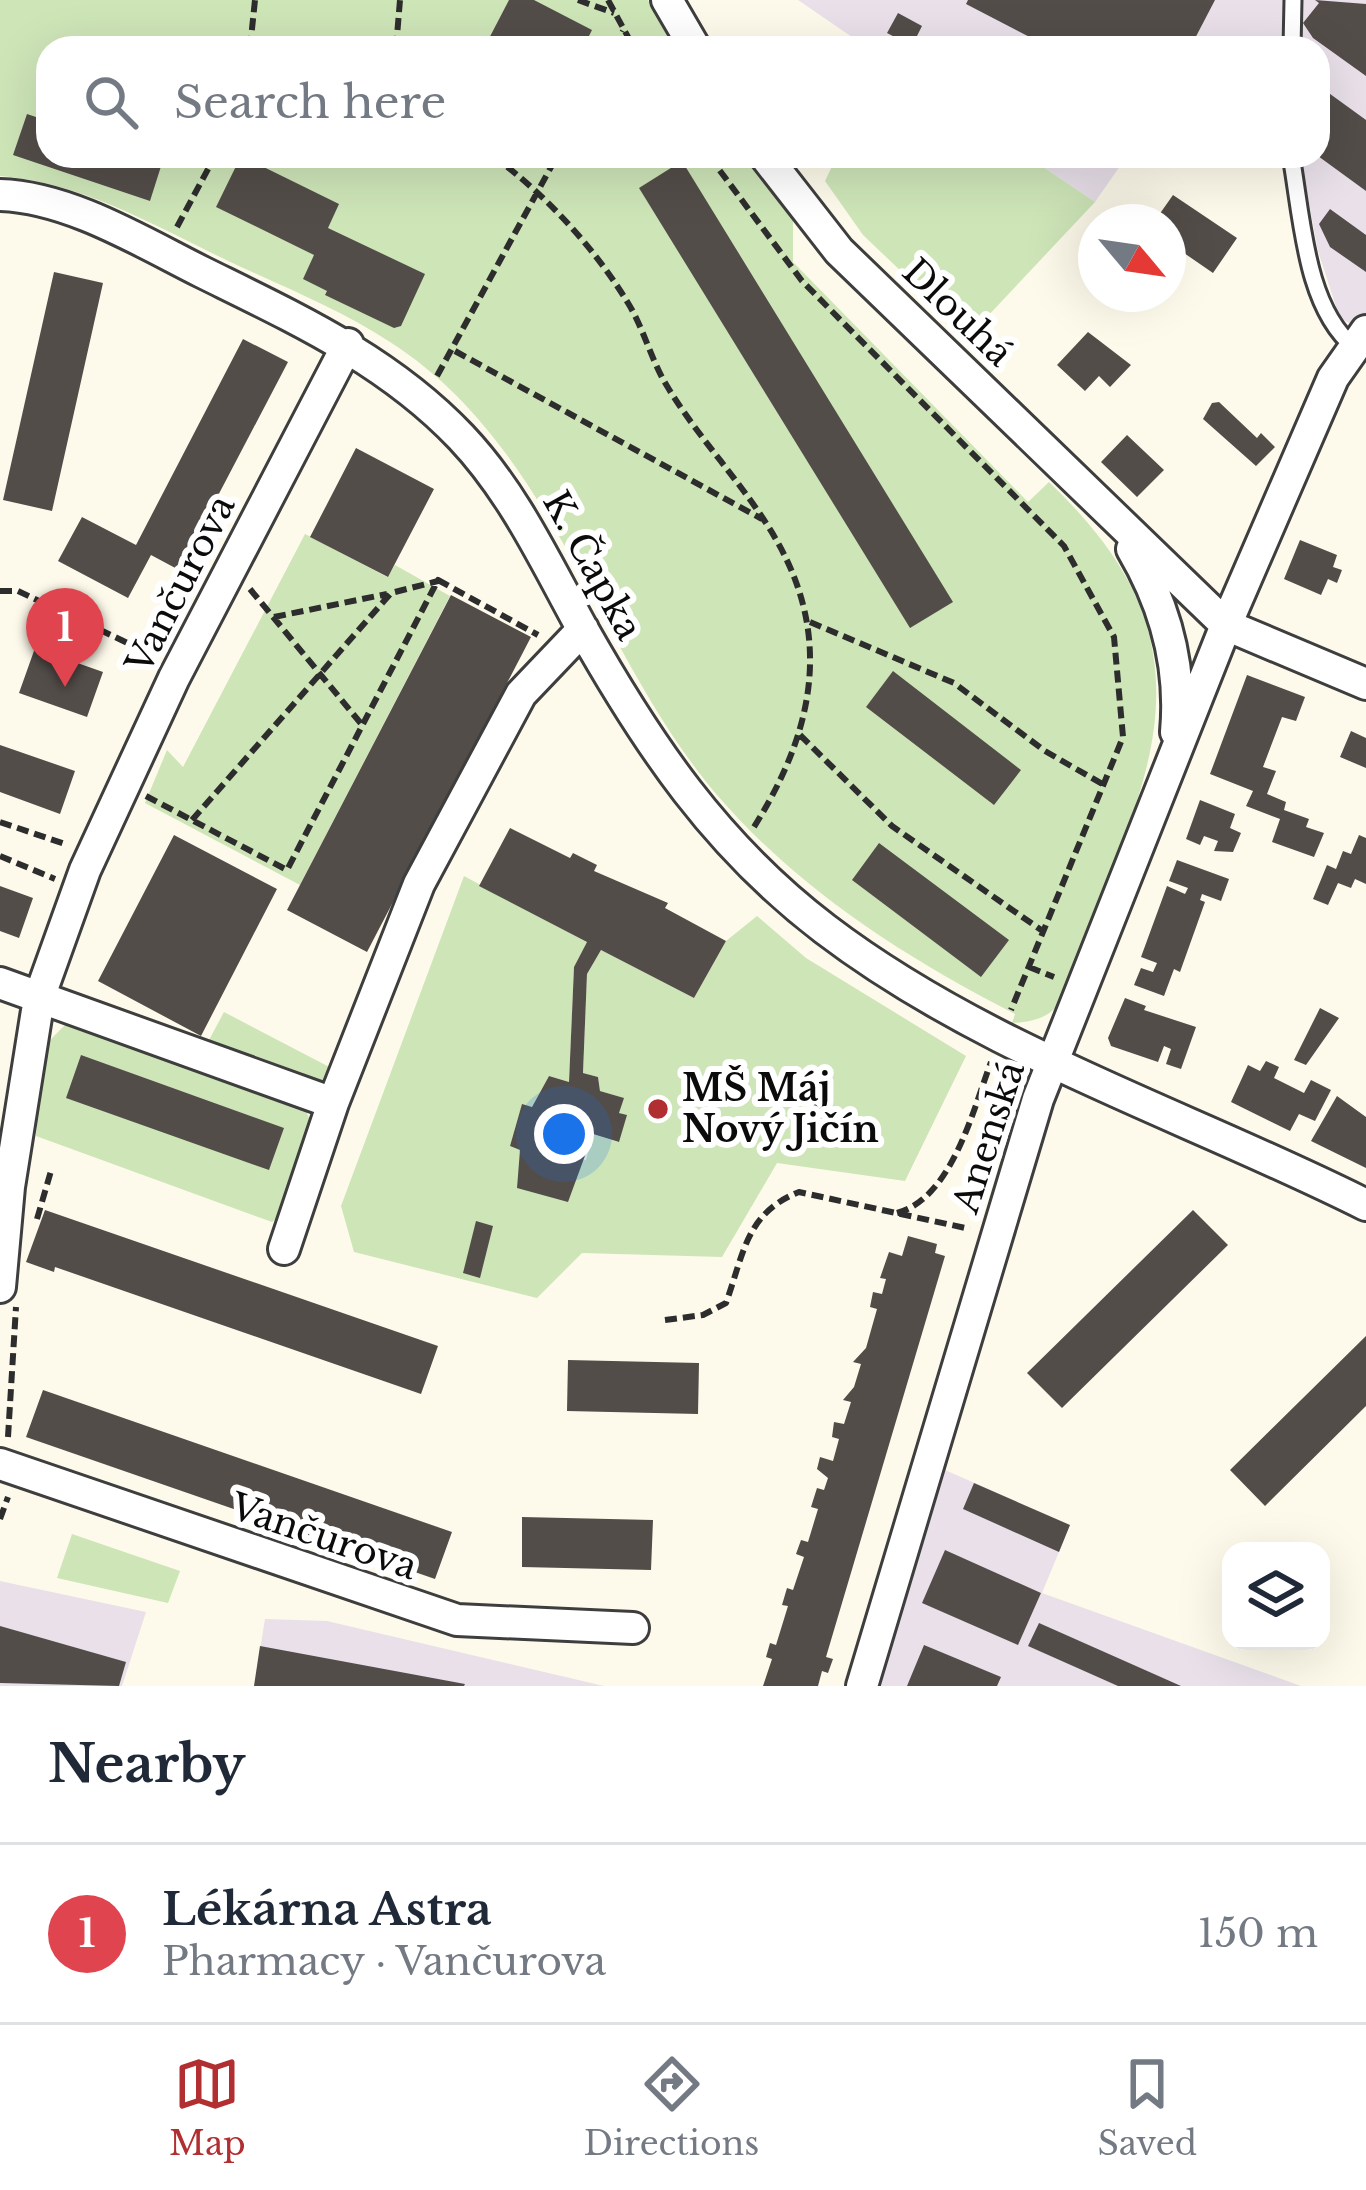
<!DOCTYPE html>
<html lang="en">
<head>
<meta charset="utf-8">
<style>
	:root { --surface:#fff; --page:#f2f2f3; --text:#1f2937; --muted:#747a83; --line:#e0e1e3; --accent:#b12e31 }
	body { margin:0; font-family:"Libre Baskerville",serif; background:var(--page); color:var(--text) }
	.controls { position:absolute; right:36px; bottom:36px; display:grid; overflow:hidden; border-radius:24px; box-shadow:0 12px 48px #0002 }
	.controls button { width:108px; height:108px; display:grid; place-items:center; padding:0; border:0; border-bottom:3px solid var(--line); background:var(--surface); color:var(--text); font:60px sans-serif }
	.compass { position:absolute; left:1078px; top:204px; width:108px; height:108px; border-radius:50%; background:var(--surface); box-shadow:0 12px 48px #0002; rotate:119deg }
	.you { position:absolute; left:564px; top:1134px; width:42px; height:42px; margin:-30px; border:9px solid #fff; border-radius:50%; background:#1a73e8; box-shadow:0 0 0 18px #1a73e833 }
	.badge { display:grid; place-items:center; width:78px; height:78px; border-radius:50%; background:var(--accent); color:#fff; font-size:39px; font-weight:700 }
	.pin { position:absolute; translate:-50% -99px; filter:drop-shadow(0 3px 6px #0008) }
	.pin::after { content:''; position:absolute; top:63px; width:42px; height:36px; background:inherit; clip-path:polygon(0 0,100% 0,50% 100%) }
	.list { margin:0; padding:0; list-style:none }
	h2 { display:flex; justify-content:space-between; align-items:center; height:156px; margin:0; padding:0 48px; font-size:51px }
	h2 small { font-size:39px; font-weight:400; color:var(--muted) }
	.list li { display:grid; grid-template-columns:78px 1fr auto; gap:36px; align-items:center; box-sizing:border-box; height:180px; padding:0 48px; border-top:3px solid var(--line) }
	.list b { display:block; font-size:45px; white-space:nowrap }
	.list p { margin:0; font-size:39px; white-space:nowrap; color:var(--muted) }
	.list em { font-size:39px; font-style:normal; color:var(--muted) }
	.icon { flex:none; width:66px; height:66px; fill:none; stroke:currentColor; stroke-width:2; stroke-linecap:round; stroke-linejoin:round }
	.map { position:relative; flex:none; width:1366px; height:1686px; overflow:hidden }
	.search { position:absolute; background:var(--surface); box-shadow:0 12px 48px #0002; left:36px; right:36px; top:36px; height:132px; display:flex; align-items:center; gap:30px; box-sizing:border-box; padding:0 42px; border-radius:36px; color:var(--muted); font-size:45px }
	.sheet { height:336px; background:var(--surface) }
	nav { display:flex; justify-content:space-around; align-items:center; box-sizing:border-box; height:168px; border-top:3px solid var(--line); background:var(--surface); font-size:33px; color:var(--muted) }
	nav a { display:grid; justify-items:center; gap:6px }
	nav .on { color:var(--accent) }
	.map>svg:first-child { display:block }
	.industrial { fill:#e9e0ea }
	.green { fill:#cee5b8 }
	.building { fill:#534d49 }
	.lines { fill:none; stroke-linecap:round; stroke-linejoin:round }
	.service-casing { stroke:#3e3e3e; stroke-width:21 }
	.minor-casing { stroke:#3e3e3e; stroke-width:36 }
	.path { stroke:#2d2d2d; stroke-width:6; stroke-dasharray:12 6; stroke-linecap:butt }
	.service { stroke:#fff; stroke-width:15 }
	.minor { stroke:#fff; stroke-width:30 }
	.poi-dot { fill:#b12e31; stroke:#fff; stroke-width:4.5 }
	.labels { text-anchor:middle; stroke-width:12; stroke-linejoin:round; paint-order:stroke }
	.street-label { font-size:36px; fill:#0b0b0b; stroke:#fff }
	.poi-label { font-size:36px; font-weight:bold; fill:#0b0b0b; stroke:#fff; text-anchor:start }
</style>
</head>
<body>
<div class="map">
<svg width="1366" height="1686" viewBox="0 0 1366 1686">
	<rect width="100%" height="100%" fill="#fefaeb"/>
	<path class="industrial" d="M 798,0 L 1286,0 L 1284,48 L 868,48 Z
		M 1303,0 L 1366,0 L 1366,313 L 1352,324 L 1340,319 L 1318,251 L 1300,156 L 1318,156 L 1318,48 L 1302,48 Z
		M 1027,156 L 1127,156 L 1095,202 Z
		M 945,1470 L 1070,1525 L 1042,1593 L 1301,1686 L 880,1686 Z
		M 0,1581 L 146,1612 L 122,1686 L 0,1686 Z
		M 265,1619 L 327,1621 L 604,1686 L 254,1686 Z"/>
	<path class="green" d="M 0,0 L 648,0 L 675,48 L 48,48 L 48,156 L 747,156 L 793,220 L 793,262 L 1028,502 L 1049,482 C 1100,531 1145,588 1154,660 C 1166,748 1127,828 1097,908 C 1086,938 1077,976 1060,1002 C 1049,1019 1030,1022 1012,1023 L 1015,1014 C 904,957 799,890 717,795 C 597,654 553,446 390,342 C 338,308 276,284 220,257 C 150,223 79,182 0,176 Z
		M 837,156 L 1027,156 L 1095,202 L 969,336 L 863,235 L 825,181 Z
		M 305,534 L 387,577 L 395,565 L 450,596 L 300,885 L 145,803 L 167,750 L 183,767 Z
		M 464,876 L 587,942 L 574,968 L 569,1082 L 549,1076 L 532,1107 L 522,1105 L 510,1146 L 520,1150 L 523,1169 L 586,1160 L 593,1134 L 618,1142 L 626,1115 L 619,1113 L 623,1098 L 600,1091 L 598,1077 L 583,1073 L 587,974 L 601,950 L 694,998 L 726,941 L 757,916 L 806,958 L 966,1056 L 905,1181 L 777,1163 L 722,1257 L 582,1253 L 537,1298 L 354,1252 L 341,1206 Z
		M 224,1012 L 337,1071 L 318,1084 L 301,1082 L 303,1073 L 209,1040 Z
		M 67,1023 L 305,1108 L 314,1131 L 283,1214 L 272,1222 L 36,1136 L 43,1047 Z
		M 72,1534 L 180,1571 L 168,1603 L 57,1578 Z"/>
	<path class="building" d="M 509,0 L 534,0 L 592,30 L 583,48 L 484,48 Z
		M 968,0 L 1215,0 L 1190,48 L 1051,48 L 966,4 Z
		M 1315,0 L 1366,4 L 1366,76 L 1313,38 L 1303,23 L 1319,3 Z
		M 898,13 L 922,26 L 912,46 L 887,33 Z
		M 1326,91 L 1366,120 L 1366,191 L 1318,156 L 1318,101 Z
		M 27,114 L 48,121 L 48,156 L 163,160 L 150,201 L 13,155 Z
		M 241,156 L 339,204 L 328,228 L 425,274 L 401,326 L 394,328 L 325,295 L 327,291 L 303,279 L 314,255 L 216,207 Z
		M 682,161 L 953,602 L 910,628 L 639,188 Z
		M 1173,195 L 1237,238 L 1213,273 L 1168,242 L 1168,222 L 1154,222 Z
		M 1330,209 L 1366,235 L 1366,272 L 1330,247 L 1319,224 Z
		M 54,272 L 103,283 L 52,511 L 3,500 Z
		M 1088,332 L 1131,365 L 1110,387 L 1099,376 L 1085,391 L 1057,365 Z
		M 243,339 L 288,362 L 179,570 L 151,555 L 128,598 L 58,561 L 82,517 L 136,545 Z
		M 1219,402 L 1257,438 L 1261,433 L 1275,447 L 1256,466 L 1203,419 L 1212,403 Z
		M 1127,435 L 1164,470 L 1137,497 L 1101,462 Z
		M 356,448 L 434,489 L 388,577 L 310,537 Z
		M 1300,540 L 1337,555 L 1333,567 L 1342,570 L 1337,583 L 1328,579 L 1321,595 L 1284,579 Z
		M 451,595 L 531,637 L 367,952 L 287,910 Z
		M 35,648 L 103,672 L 87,717 L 19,693 Z
		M 893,671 L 1021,770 L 994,805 L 866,707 Z
		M 1247,675 L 1305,697 L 1296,721 L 1282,717 L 1263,767 L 1276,771 L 1267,794 L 1286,802 L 1284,810 L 1309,819 L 1306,827 L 1324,833 L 1314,857 L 1272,842 L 1280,819 L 1246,806 L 1253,791 L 1210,774 Z
		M 1351,731 L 1366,738 L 1366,768 L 1340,757 Z
		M 0,745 L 75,771 L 60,814 L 0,792 Z
		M 1200,800 L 1235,814 L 1230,828 L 1241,833 L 1233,852 L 1214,851 L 1218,841 L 1204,836 L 1200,845 L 1186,839 Z
		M 510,828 L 570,858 L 573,853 L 597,865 L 594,871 L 668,903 L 665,908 L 726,941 L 694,998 L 601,950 L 587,974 L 583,1073 L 598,1077 L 600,1091 L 624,1098 L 619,1113 L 627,1115 L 619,1142 L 593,1134 L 568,1202 L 517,1188 L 520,1150 L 510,1146 L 522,1104 L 532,1107 L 549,1076 L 569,1082 L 574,967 L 587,942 L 479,886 Z
		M 174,835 L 277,889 L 201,1036 L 98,981 Z
		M 1359,835 L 1366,838 L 1366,884 L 1355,879 L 1351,888 L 1338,883 L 1328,905 L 1313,899 L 1327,865 L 1336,869 L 1343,851 L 1351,854 Z
		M 879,843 L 1009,940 L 981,977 L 852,880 Z
		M 1177,860 L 1229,879 L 1221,901 L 1202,894 L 1200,900 L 1205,902 L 1180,972 L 1174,969 L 1164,996 L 1134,985 L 1141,968 L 1153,972 L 1157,963 L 1141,957 L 1167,886 L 1185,894 L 1188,888 L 1169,881 Z
		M 0,886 L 33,898 L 19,938 L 0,931 Z
		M 1125,998 L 1146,1006 L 1144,1010 L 1196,1027 L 1181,1069 L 1166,1064 L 1171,1049 L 1164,1046 L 1158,1062 L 1111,1046 L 1108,1038 Z
		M 1320,1008 L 1339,1018 L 1306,1065 L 1294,1060 Z
		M 81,1055 L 284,1128 L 269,1170 L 66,1098 Z
		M 1266,1061 L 1279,1067 L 1274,1078 L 1304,1093 L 1311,1080 L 1331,1090 L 1315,1121 L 1299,1114 L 1290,1131 L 1231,1102 L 1248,1065 L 1260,1071 Z
		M 1337,1096 L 1366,1117 L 1366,1168 L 1311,1141 Z
		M 45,1210 L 438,1346 L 421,1394 L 55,1267 L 54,1272 L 26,1262 Z
		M 1193,1210 L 1228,1245 L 1062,1408 L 1027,1373 Z
		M 476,1221 L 493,1226 L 480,1278 L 463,1273 Z
		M 908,1236 L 937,1244 L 935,1253 L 945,1256 L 826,1657 L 833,1659 L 828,1673 L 822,1671 L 818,1686 L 763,1686 L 772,1659 L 766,1657 L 770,1643 L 776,1645 L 788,1606 L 782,1605 L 787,1588 L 793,1590 L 804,1557 L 796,1554 L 801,1540 L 808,1542 L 818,1509 L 811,1507 L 817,1488 L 824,1490 L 828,1478 L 817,1469 L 820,1457 L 833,1461 L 839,1439 L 832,1437 L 834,1422 L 844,1424 L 851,1402 L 843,1400 L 854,1387 L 861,1364 L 853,1362 L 866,1348 L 877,1309 L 870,1307 L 873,1292 L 882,1294 L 886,1279 L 880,1278 L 889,1252 L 902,1256 Z
		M 1366,1336 L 1366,1406 L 1265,1506 L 1230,1470 Z
		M 568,1360 L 699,1363 L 698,1414 L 567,1411 Z
		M 43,1390 L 452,1532 L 435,1579 L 26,1437 Z
		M 974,1483 L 1070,1525 L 1059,1552 L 963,1509 Z
		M 522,1517 L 653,1520 L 651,1570 L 522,1567 Z
		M 945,1550 L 1041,1593 L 1018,1645 L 922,1603 Z
		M 1039,1623 L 1154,1674 L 1181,1686 L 1118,1686 L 1028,1646 Z
		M 0,1626 L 126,1662 L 119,1686 L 0,1683 Z
		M 924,1645 L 1001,1677 L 997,1686 L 907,1686 Z
		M 260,1646 L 465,1684 L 464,1686 L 254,1686 Z"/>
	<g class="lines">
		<defs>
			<path id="service" d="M 1292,48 L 1293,0
				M 1291,156 C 1302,216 1305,307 1354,347"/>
			<path id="minor" d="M 667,0 L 695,48
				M 765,156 L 839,251 L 1226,625 L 1366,684
				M 0,195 C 69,197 142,242 202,272 C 295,318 388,360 461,437 C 514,493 545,561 582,628 C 648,745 716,846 825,929 C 985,1051 1187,1115 1366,1205
				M 1132,549 C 1165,605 1182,666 1176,732
				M 0,983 L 333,1103
				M 284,1249 L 333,1103 L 419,884 L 521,694 L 583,629
				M 0,1287 L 9,1187 L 39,998 L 85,870 L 174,678 L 348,344
				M 0,1464 L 457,1620 L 633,1628
				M 862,1686 L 1038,1099 L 1226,625 L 1333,378 L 1366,331"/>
		</defs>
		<use href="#service" class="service-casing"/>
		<use href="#minor" class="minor-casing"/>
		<path class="path" d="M 578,0 L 614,13
			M 608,0 L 634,48
			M 250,48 L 255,0
			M 396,48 L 400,0
			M 614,48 L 623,31
			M 493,156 C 545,194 594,247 628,303 C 644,329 651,360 667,386 C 695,433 734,474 764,520 C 834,625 819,723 754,827
			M 709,156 L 802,281 L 1064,546 L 1114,637 L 1123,737 L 1011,1010
			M 177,227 L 215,156
			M 455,351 L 762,519
			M 437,376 L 557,156
			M 250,589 L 363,726
			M 0,591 L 18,591 L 155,656
			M 274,617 L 387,594
			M 810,622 L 954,683 L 1045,751 L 1104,785
			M 800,735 L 892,826 L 1044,932
			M 146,796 L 287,870 L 438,580 L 538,635
			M 192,820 L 391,593 L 438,581
			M 0,822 L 65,844
			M 0,856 L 55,879
			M 1029,967 L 1054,977
			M 983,1089 L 1003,1116
			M 897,1213 C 952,1198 973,1110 991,1062
			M 37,1219 L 51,1171
			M 665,1320 L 703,1315 L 726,1303 C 744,1253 746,1213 799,1192 L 970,1229
			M 8,1437 L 16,1307
			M 0,1519 L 8,1497"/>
		<use href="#service" class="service"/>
		<use href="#minor" class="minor"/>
	</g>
	<circle class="poi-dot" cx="658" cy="1109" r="12"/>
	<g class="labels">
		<g class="street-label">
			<text transform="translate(958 312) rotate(44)" y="13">Dlouhá</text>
			<text transform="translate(593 565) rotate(61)" y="13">K. Čapka</text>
			<text transform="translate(180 584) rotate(-63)" y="13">Vančurova</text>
			<text transform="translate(988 1137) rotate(-72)" y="13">Anenská</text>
			<text transform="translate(324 1536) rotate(19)" y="13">Vančurova</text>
		</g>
		<g class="poi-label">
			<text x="682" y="1101">MŠ Máj<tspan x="682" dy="41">Nový Jičín</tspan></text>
		</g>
	</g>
</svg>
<div class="controls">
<button><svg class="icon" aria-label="layers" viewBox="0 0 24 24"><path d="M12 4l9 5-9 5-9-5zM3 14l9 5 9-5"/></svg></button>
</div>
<svg class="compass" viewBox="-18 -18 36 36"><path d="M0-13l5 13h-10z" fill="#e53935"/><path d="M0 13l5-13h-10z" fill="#747a83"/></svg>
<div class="you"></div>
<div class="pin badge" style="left:65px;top:687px;background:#e0444e">1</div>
<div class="search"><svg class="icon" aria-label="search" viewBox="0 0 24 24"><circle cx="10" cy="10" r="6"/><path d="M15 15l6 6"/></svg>Search here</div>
</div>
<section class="sheet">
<h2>Nearby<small></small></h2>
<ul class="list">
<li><span class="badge" style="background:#e0444e">1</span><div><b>Lékárna Astra</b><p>Pharmacy · Vančurova</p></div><em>150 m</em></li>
</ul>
</section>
<nav>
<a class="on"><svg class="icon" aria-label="map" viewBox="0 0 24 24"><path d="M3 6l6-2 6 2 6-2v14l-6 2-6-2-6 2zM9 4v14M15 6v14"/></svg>Map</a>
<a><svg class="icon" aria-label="directions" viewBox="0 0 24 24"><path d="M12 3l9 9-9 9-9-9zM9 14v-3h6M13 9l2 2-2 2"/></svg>Directions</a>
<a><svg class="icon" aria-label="saved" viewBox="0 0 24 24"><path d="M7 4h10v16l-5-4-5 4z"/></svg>Saved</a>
</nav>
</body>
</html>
